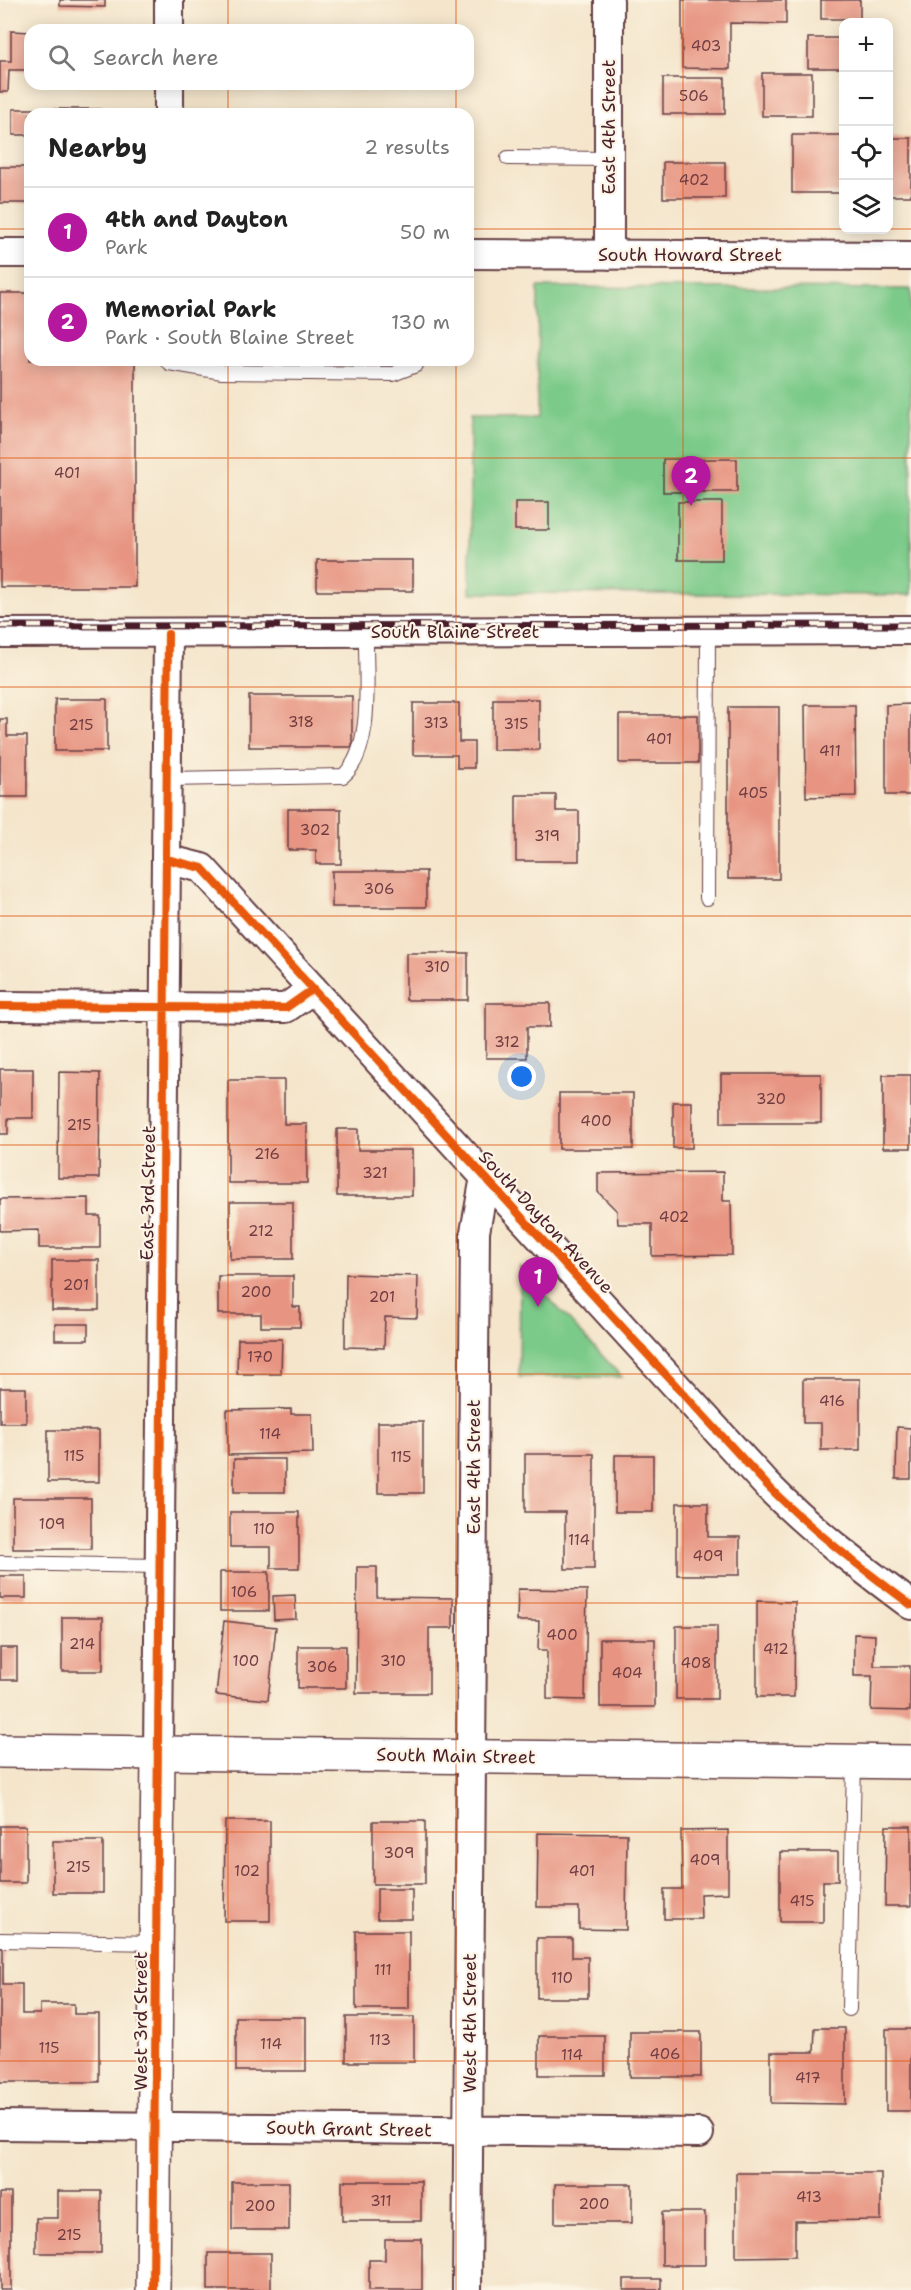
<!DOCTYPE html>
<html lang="en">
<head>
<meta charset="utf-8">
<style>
	:root { --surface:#fff; --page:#f6f6f6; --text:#222; --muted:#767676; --line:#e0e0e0; --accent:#b5179e }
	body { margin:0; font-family:"Shantell Sans",sans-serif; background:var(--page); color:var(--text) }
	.controls { position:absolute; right:18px; top:18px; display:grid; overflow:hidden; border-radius:12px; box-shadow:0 3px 15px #0003 }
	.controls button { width:54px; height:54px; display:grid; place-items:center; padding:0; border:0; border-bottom:2px solid var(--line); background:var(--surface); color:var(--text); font:30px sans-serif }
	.you { position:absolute; left:522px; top:1077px; width:21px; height:21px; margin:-15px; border:4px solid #fff; border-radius:50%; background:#1a73e8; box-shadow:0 0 0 9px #1a73e833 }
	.badge { display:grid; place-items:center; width:39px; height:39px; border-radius:50%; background:var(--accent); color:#fff; font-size:20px; font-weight:700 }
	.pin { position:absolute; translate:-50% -50px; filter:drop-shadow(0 2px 3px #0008) }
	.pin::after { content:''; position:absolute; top:32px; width:21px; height:18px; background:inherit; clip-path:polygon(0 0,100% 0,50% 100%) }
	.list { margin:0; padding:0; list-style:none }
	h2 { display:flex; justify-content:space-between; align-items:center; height:78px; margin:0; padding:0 24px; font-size:26px }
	h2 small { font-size:20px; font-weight:400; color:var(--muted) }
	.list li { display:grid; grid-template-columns:39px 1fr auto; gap:18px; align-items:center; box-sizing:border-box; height:90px; padding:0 24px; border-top:2px solid var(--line) }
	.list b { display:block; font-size:22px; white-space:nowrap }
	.list p { margin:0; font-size:20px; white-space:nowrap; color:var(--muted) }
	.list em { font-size:20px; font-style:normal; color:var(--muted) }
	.icon { flex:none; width:33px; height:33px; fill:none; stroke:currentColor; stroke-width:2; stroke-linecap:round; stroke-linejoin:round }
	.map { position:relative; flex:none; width:911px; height:2290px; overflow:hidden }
	.search { position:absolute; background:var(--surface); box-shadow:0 3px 15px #0003; left:24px; top:24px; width:450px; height:66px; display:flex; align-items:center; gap:15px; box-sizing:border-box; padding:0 21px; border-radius:18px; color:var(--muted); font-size:22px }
	.panel { position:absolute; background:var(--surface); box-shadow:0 3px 15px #0003; left:24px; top:108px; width:450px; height:258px; border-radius:18px }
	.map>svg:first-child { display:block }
	.green { fill:#7cca89; stroke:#63745a; stroke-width:1.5 }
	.building { fill:#e79582 }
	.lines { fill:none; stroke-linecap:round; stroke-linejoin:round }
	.service-casing { stroke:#643d43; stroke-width:16 }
	.minor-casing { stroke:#643d43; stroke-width:32 }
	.tertiary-casing { stroke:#643d43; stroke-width:36 }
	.service { stroke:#fff; stroke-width:14 }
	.minor { stroke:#fff; stroke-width:28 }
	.tertiary { stroke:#fff; stroke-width:33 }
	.rail-casing { stroke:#4a1f2b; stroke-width:7 }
	.rail { stroke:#fcf5e5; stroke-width:4.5; stroke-dasharray:14; stroke-linecap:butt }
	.cycleway-casing { stroke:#fcf5e5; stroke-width:11 }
	.cycleway { stroke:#e8590c; stroke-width:8 }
	.grid { fill:none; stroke:#e0560e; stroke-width:1.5; stroke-opacity:0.55 }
	.labels { text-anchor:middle; stroke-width:4.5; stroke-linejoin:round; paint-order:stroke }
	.number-label { font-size:15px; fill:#713c41 }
	.street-label { font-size:18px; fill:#4a1f2b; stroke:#fcf5e5 }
</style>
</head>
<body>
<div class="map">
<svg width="911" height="2290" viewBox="0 0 911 2290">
	<rect width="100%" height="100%" fill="#fcf5e5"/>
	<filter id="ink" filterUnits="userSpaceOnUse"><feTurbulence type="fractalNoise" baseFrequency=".0167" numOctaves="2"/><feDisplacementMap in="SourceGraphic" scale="12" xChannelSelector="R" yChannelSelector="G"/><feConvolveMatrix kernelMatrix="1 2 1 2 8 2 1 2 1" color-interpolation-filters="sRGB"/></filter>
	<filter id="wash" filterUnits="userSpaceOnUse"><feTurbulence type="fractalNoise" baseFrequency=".008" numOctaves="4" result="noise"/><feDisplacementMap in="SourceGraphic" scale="24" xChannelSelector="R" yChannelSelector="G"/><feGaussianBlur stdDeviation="1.35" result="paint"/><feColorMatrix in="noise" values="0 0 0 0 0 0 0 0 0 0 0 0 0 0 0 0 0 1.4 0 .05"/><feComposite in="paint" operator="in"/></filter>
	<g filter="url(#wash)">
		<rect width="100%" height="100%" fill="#f4e5cb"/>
		<path class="green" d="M 538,287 L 911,289 L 911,595 L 470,593 L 470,418 L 537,418 Z
			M 520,1267 L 622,1377 L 519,1377 Z"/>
		<g id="blocks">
			<path class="building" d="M 60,0 L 105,0 L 105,7 L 60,6 Z
				M 682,0 L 786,0 L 786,24 L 730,23 L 730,69 L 682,68 Z
				M 821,0 L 860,0 L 860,19 L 821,19 Z
				M 11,31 L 30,32 L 30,70 L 9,70 L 8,92 L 0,92 L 0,61 L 11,61 Z
				M 808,38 L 844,38 L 844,68 L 808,68 Z
				M 762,73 L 812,73 L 812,116 L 762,116 Z
				M 663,78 L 725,78 L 725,114 L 663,114 Z
				M 13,109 L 100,109 L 100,114 L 30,114 L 30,135 L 13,135 Z
				M 792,135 L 844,135 L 844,193 L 792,193 Z
				M 888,138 L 911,138 L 911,196 L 888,196 Z
				M 663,162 L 725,162 L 725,198 L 663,198 Z
				M 0,167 L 30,167 L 30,203 L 0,203 Z
				M 0,293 L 30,293 L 30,360 L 135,360 L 135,587 L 0,587 Z
				M 663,459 L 737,459 L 737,492 L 663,492 Z
				M 515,502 L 549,502 L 549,530 L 515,530 Z
				M 678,502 L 722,502 L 722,560 L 678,560 Z
				M 317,560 L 413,560 L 413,591 L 317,591 Z
				M 249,696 L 352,696 L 352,747 L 249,747 Z
				M 55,699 L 107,699 L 107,751 L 55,751 Z
				M 493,699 L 539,699 L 539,750 L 493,750 Z
				M 413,703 L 459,703 L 459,742 L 474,742 L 474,768 L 457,768 L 457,755 L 413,755 Z
				M 911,704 L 911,795 L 886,795 L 886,705 Z
				M 805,705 L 855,705 L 856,796 L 806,797 Z
				M 728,707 L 779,707 L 779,879 L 728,879 Z
				M 619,715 L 698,715 L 698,763 L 619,763 Z
				M 0,719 L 7,719 L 7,736 L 27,736 L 27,797 L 0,797 Z
				M 516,795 L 556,795 L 556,811 L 579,811 L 579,861 L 516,861 Z
				M 288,809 L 341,809 L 341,864 L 316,864 L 316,850 L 288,850 Z
				M 332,871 L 426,871 L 426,907 L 332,907 Z
				M 406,953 L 468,953 L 468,1000 L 406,1000 Z
				M 486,1003 L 550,1003 L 550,1027 L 527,1027 L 527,1058 L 486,1058 Z
				M 0,1069 L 33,1069 L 33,1118 L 8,1118 L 8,1134 L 0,1134 Z
				M 59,1072 L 100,1073 L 99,1178 L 58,1178 Z
				M 721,1074 L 821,1074 L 821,1123 L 721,1123 Z
				M 883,1075 L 911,1075 L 911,1148 L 883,1148 Z
				M 228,1080 L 284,1080 L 284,1124 L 307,1124 L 307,1183 L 228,1183 Z
				M 559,1093 L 633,1093 L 633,1149 L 559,1149 Z
				M 673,1102 L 692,1102 L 692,1148 L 673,1148 Z
				M 337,1129 L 358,1129 L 358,1150 L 412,1150 L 412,1196 L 337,1196 Z
				M 723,1172 L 723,1201 L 731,1201 L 732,1255 L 652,1256 L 652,1224 L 618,1224 L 617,1211 L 598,1192 L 598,1173 Z
				M 89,1198 L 89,1216 L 100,1216 L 100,1248 L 39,1248 L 39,1230 L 0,1231 L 0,1199 Z
				M 230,1202 L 293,1202 L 293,1259 L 230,1259 Z
				M 52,1260 L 99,1260 L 99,1310 L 52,1310 Z
				M 346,1274 L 418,1276 L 417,1318 L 385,1317 L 384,1348 L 345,1347 Z
				M 218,1276 L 293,1276 L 293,1307 L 300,1307 L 300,1327 L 261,1327 L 261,1314 L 218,1314 Z
				M 55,1324 L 88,1324 L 88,1340 L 55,1340 Z
				M 238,1339 L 282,1339 L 281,1374 L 237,1374 Z
				M 803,1379 L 860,1379 L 860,1450 L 821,1450 L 821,1423 L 803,1423 Z
				M 0,1388 L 26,1388 L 26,1423 L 0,1423 Z
				M 291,1409 L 291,1414 L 312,1414 L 313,1453 L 228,1455 L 227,1410 Z
				M 378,1422 L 423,1422 L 423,1493 L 378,1493 Z
				M 897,1427 L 911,1428 L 911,1479 L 896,1479 Z
				M 48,1430 L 99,1430 L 99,1482 L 48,1482 Z
				M 525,1454 L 594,1454 L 594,1569 L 565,1569 L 565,1512 L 525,1512 Z
				M 615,1455 L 653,1455 L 653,1512 L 615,1512 Z
				M 234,1459 L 285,1459 L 285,1492 L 234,1492 Z
				M 13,1498 L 91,1498 L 91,1549 L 13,1549 Z
				M 677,1503 L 708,1503 L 708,1537 L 740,1537 L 740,1575 L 677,1575 Z
				M 230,1512 L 299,1512 L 299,1568 L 271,1568 L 271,1547 L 230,1547 Z
				M 357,1567 L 377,1567 L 377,1597 L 453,1598 L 453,1628 L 429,1628 L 429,1693 L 356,1693 Z
				M 220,1572 L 269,1572 L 269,1611 L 220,1611 Z
				M 0,1576 L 26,1576 L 26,1598 L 0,1598 Z
				M 518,1589 L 587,1590 L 585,1700 L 547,1699 L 547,1650 L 538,1650 L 539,1621 L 517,1621 Z
				M 295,1595 L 296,1619 L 274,1620 L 273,1596 Z
				M 757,1601 L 795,1602 L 794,1697 L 757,1697 Z
				M 62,1617 L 103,1617 L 103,1671 L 62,1671 Z
				M 224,1621 L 276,1627 L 268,1700 L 216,1695 Z
				M 676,1626 L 717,1626 L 717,1699 L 676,1699 Z
				M 854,1634 L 875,1635 L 874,1666 L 910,1666 L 910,1711 L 871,1710 L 872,1676 L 854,1676 Z
				M 600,1639 L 655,1639 L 655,1707 L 600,1707 Z
				M 298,1646 L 346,1646 L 346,1688 L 298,1688 Z
				M 0,1648 L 17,1648 L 17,1680 L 0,1680 Z
				M 225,1821 L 270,1821 L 270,1921 L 224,1921 Z
				M 373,1821 L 425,1821 L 425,1884 L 373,1884 Z
				M 0,1826 L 26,1826 L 26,1883 L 0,1883 Z
				M 886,1826 L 911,1826 L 911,1906 L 885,1906 Z
				M 728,1830 L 728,1893 L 700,1894 L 701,1919 L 664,1919 L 664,1889 L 682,1889 L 681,1831 Z
				M 538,1833 L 627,1834 L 626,1930 L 579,1929 L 579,1907 L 537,1907 Z
				M 53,1841 L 103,1841 L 103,1893 L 53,1893 Z
				M 780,1852 L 838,1852 L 838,1881 L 823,1881 L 823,1922 L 780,1922 Z
				M 377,1889 L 412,1889 L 412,1919 L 377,1919 Z
				M 356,1931 L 409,1931 L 409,2009 L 356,2009 Z
				M 537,1938 L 572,1938 L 572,1957 L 588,1957 L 588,1998 L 537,1998 Z
				M 0,1948 L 3,1948 L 3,1984 L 22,1984 L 22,2014 L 40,2014 L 40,2004 L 74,2004 L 74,2014 L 99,2014 L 99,2082 L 0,2082 Z
				M 236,2017 L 306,2017 L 306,2071 L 236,2071 Z
				M 346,2017 L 414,2017 L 414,2062 L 346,2062 Z
				M 815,2028 L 845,2028 L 845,2104 L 771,2103 L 771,2052 L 814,2052 Z
				M 886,2029 L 911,2029 L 911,2111 L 886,2111 Z
				M 630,2032 L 701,2032 L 701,2077 L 630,2077 Z
				M 539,2036 L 605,2036 L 605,2075 L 539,2075 Z
				M 736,2173 L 881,2173 L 881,2220 L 795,2221 L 795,2256 L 736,2257 Z
				M 342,2181 L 421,2181 L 421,2221 L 342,2221 Z
				M 232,2182 L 289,2182 L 289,2230 L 232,2230 Z
				M 555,2184 L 632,2184 L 632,2223 L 555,2223 Z
				M 58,2191 L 101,2191 L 101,2253 L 36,2253 L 36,2218 L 58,2218 Z
				M 0,2193 L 11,2193 L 11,2290 L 0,2290 Z
				M 662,2212 L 705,2212 L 705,2265 L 662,2265 Z
				M 385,2239 L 422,2239 L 422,2290 L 369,2290 L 369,2260 L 385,2260 Z
				M 208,2253 L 271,2253 L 271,2290 L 208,2290 Z
				M 624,2279 L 661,2279 L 661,2290 L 624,2290 Z"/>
		</g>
	</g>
	<g filter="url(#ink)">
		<use href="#blocks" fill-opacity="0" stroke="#643d43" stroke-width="1.5"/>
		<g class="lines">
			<defs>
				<path id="service" d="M 508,158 L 609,159
					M 167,360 L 169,363 L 222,372 L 393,374 L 416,365 L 417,360
					M 167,779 L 343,776 C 375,749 365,672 366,633
					M 707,898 L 708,631
					M 0,1563 L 159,1566
					M 0,1940 L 156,1943
					M 849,2009 L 854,1761"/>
				<path id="minor" d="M 609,0 L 609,255
					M 169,30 L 169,0
					M 169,114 L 169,84
					M 0,253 L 30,253
					M 468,254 L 911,256
					M 0,633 L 911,630
					M 166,859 L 202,868 L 766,1484 C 811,1530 860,1567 911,1605
					M 0,1006 L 286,1008 L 313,989
					M 158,1753 L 168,634
					M 0,2125 L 699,2133
					M 467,2290 L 475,1232 L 485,1177"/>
				<path id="tertiary" d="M 0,1751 L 911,1762
					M 153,2290 L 158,1753"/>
			</defs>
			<use href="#service" class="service-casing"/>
			<use href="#minor" class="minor-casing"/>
			<use href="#tertiary" class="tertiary-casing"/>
			<use href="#service" class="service"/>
			<use href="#minor" class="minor"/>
			<use href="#tertiary" class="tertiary"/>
			<defs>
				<path id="rail" d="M 0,626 L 911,625"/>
			</defs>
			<use href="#rail" class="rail-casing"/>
			<use href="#rail" class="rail"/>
			<defs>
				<path id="cycleway" d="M 166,859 L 202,868 L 766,1484 C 811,1530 860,1567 911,1605
					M 0,1006 L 286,1008 L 313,989
					M 153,2290 L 168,634"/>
			</defs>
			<use href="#cycleway" class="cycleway-casing"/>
			<use href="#cycleway" class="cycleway"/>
		</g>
	</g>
	<path class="grid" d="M 228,0 L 228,30M 456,0 L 456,30M 683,0 L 683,2290M 228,84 L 228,114M 456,84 L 456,114M 0,229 L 30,229M 468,229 L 844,229M 888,229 L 911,229M 228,360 L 228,2290M 456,360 L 456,2290M 0,458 L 911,458M 0,687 L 911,687M 0,916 L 911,916M 0,1145 L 911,1145M 0,1374 L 911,1374M 0,1603 L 911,1603M 0,1832 L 911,1832M 0,2061 L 911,2061"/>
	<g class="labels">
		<g class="number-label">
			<text x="706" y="51">403</text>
			<text x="694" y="101">506</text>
			<text x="694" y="185">402</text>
			<text x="67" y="478">401</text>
			<text x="301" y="727">318</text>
			<text x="436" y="728">313</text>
			<text x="516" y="729">315</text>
			<text x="81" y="730">215</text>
			<text x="659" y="744">401</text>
			<text x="830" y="756">411</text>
			<text x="753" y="798">405</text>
			<text x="315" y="835">302</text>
			<text x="547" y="841">319</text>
			<text x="379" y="894">306</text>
			<text x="437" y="972">310</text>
			<text x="507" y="1047">312</text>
			<text x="771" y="1104">320</text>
			<text x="596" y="1126">400</text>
			<text x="79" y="1130">215</text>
			<text x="267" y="1159">216</text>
			<text x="375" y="1178">321</text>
			<text x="674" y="1222">402</text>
			<text x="261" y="1236">212</text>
			<text x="76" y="1290">201</text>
			<text x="256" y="1297">200</text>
			<text x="382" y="1302">201</text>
			<text x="260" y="1362">170</text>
			<text x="832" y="1406">416</text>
			<text x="270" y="1439">114</text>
			<text x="74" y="1461">115</text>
			<text x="401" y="1462">115</text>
			<text x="52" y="1529">109</text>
			<text x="264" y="1534">110</text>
			<text x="579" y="1545">114</text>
			<text x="708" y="1561">409</text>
			<text x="244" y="1597">106</text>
			<text x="562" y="1640">400</text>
			<text x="82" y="1649">214</text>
			<text x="776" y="1654">412</text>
			<text x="246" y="1666">100</text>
			<text x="393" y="1666">310</text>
			<text x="696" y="1668">408</text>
			<text x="322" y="1672">306</text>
			<text x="627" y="1678">404</text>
			<text x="399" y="1858">309</text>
			<text x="705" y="1865">409</text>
			<text x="78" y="1872">215</text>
			<text x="247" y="1876">102</text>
			<text x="582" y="1876">401</text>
			<text x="802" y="1906">415</text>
			<text x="383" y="1975">111</text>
			<text x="562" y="1983">110</text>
			<text x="380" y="2045">113</text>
			<text x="271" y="2049">114</text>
			<text x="49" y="2053">115</text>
			<text x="665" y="2059">406</text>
			<text x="572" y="2060">114</text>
			<text x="808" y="2083">417</text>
			<text x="809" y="2202">413</text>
			<text x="381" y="2206">311</text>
			<text x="594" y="2209">200</text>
			<text x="260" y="2211">200</text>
			<text x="69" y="2240">215</text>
		</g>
		<g class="street-label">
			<text transform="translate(609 127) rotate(-90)" y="6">East 4th Street</text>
			<text x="690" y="261">South Howard Street</text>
			<text x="455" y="638">South Blaine Street</text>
			<text transform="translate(148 1193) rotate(-89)" y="6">East 3rd Street</text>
			<text transform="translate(546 1222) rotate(47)" y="6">South Dayton Avenue</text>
			<text transform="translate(474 1467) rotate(-90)" y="6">East 4th Street</text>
			<text transform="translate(456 1756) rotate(1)" y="6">South Main Street</text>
			<text transform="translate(141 2021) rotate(-90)" y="6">West 3rd Street</text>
			<text transform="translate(470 2023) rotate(-90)" y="6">West 4th Street</text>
			<text transform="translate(349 2129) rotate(1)" y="6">South Grant Street</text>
		</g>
	</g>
</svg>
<div class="controls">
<button>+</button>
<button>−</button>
<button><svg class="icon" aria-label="locate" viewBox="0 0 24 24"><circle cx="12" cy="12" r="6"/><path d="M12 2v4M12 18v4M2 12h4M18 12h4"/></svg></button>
<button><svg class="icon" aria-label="layers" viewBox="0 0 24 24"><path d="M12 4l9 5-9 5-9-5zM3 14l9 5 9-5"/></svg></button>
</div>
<div class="you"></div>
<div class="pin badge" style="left:538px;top:1307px">1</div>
<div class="pin badge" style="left:691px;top:506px">2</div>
<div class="search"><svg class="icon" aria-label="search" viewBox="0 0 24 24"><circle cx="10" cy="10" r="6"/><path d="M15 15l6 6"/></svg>Search here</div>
<section class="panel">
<h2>Nearby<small>2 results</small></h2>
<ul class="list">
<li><span class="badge">1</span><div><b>4th and Dayton</b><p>Park</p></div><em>50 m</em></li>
<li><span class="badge">2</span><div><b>Memorial Park</b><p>Park · South Blaine Street</p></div><em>130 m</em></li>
</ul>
</section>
</div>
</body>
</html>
